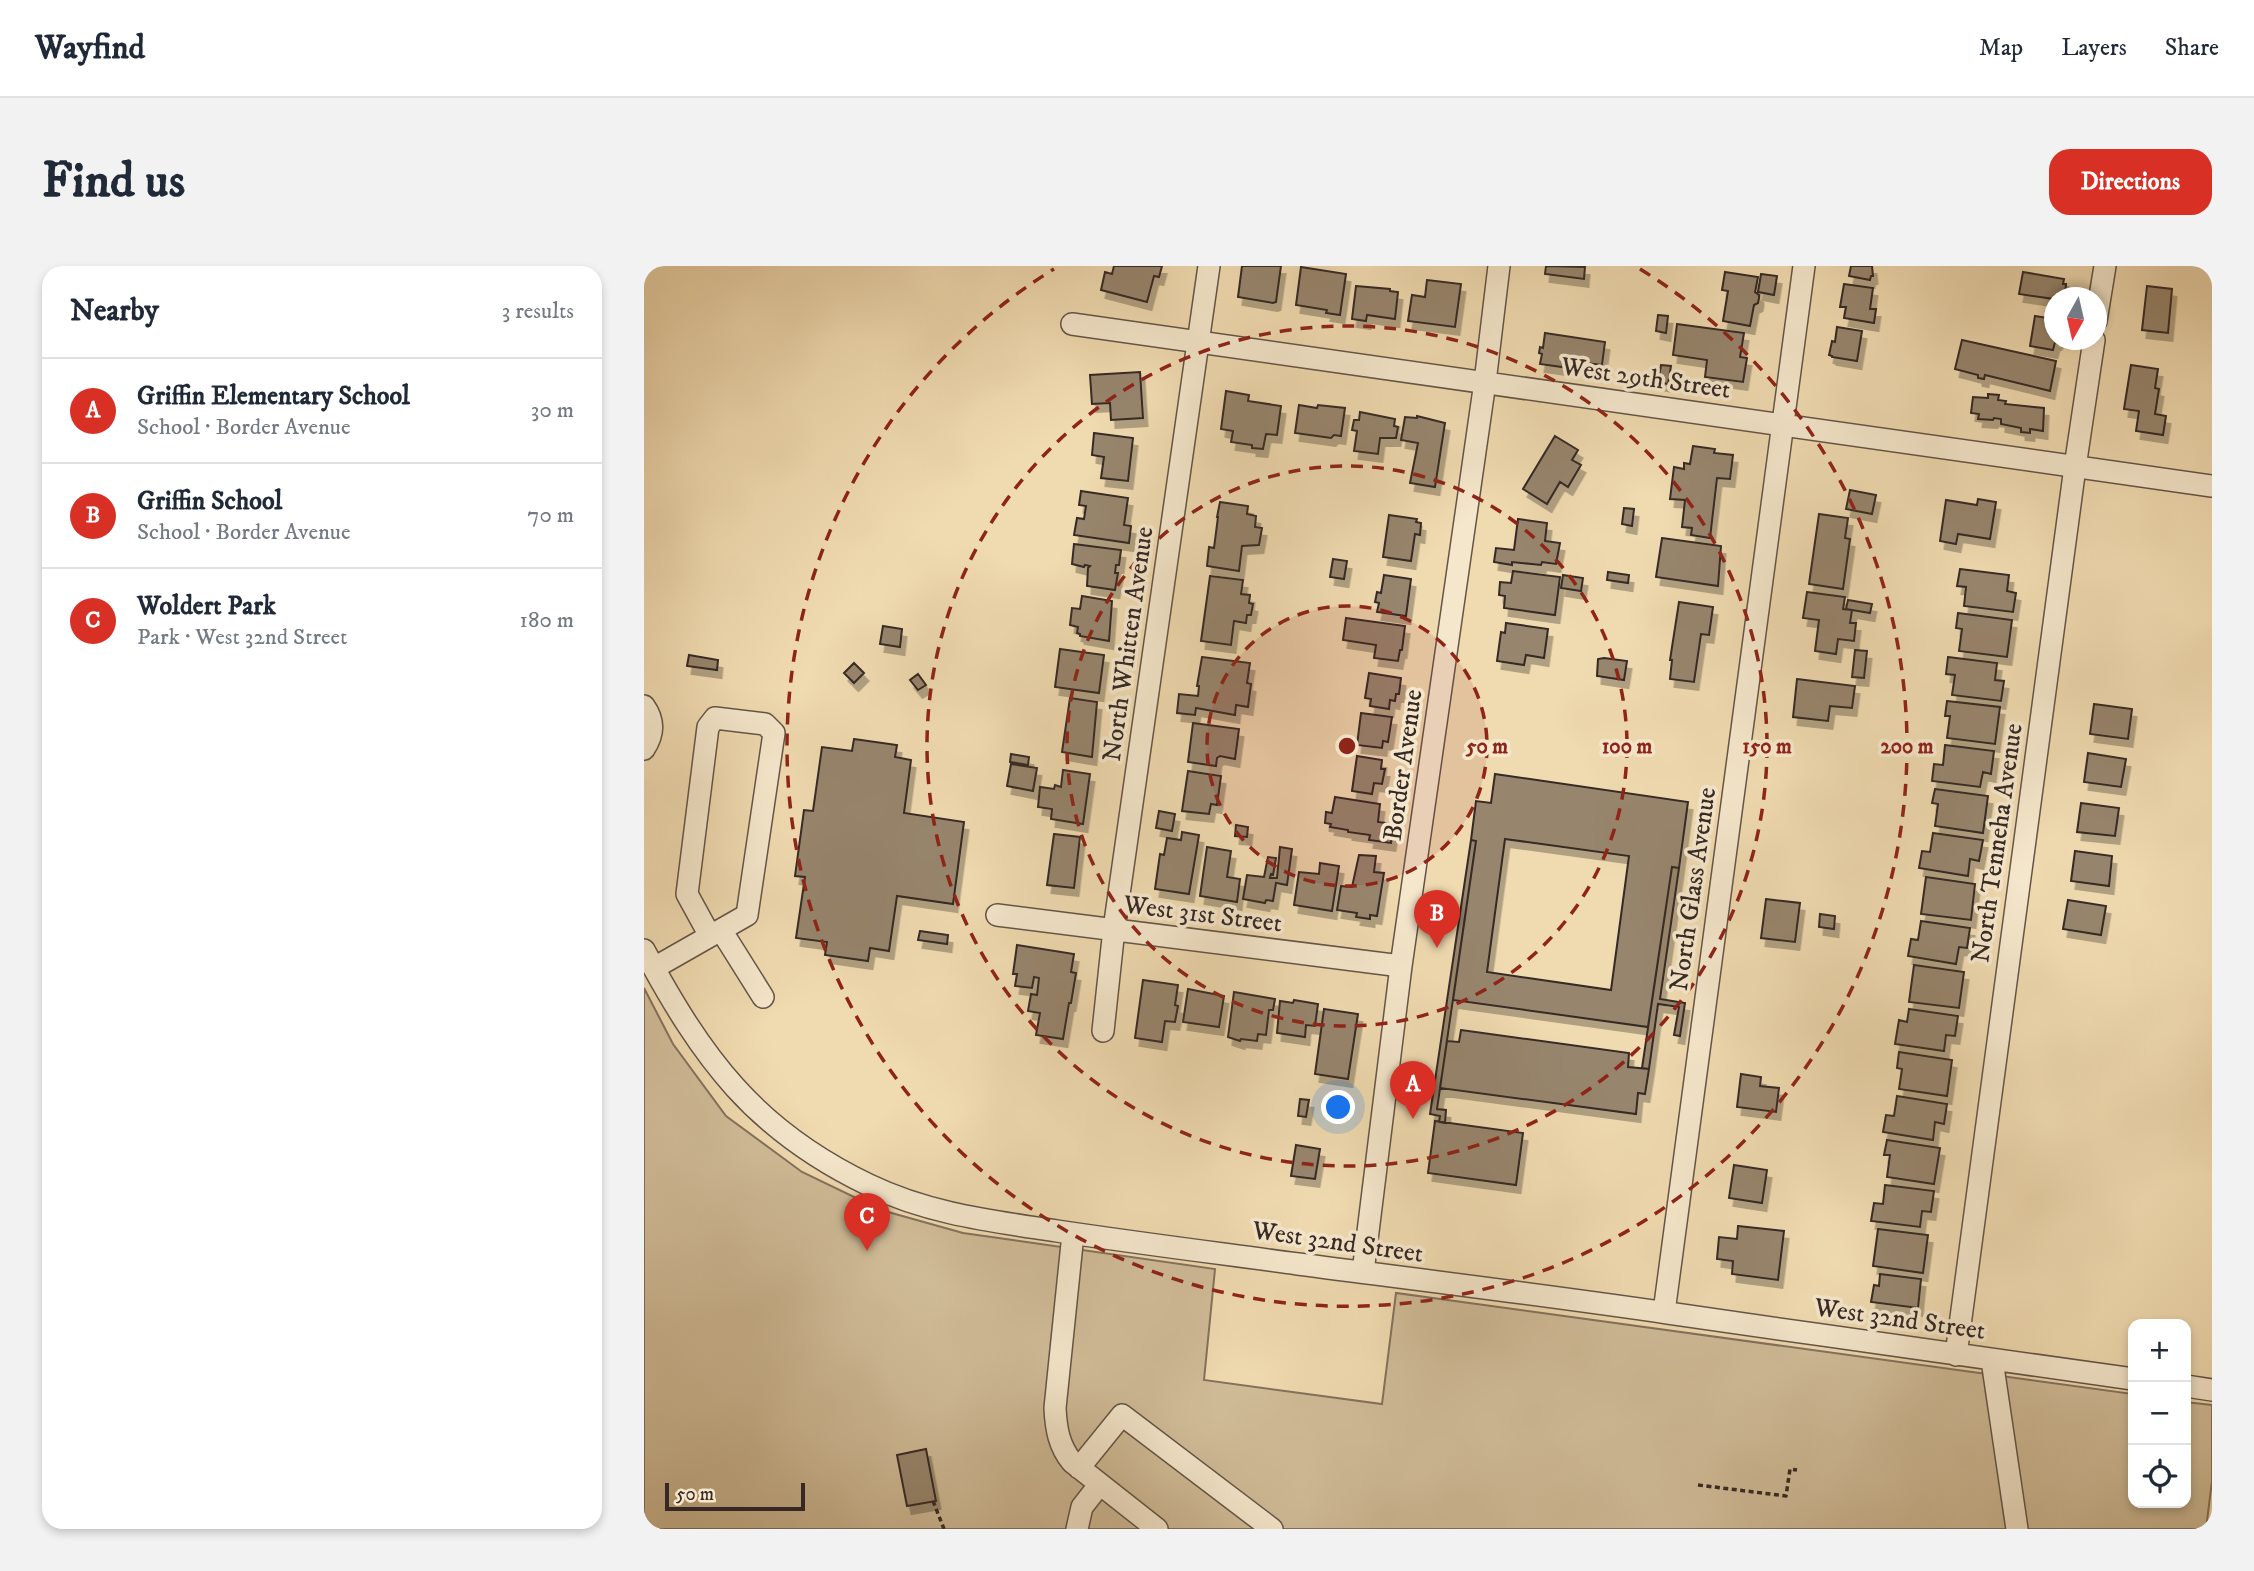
<!DOCTYPE html>
<html lang="en">
<head>
<meta charset="utf-8">
<style>
	:root { --surface:#fff; --page:#f2f2f3; --text:#1f2937; --muted:#747a83; --line:#e0e1e3; --accent:#d93025 }
	body { margin:0; font-family:"IM FELL DW Pica",serif; background:var(--page); color:var(--text) }
	.controls { position:absolute; right:21px; bottom:21px; display:grid; overflow:hidden; border-radius:14px; box-shadow:0 4px 10px #0003 }
	.controls button { width:63px; height:63px; display:grid; place-items:center; padding:0; border:0; border-bottom:2px solid var(--line); background:var(--surface); color:var(--text); font:35px sans-serif }
	.compass { position:absolute; left:1400px; top:21px; width:63px; height:63px; border-radius:50%; background:var(--surface); box-shadow:0 4px 10px #0003; rotate:188deg }
	.scale { position:absolute; left:21px; bottom:18px; width:140px; box-sizing:border-box; padding-left:7px; border:4px solid #362925; border-top:0; font-size:19px; line-height:24px; white-space:nowrap; color:#362925; -webkit-text-stroke:5px #f5e7cc; paint-order:stroke }
	.you { position:absolute; left:695px; top:842px; width:24px; height:24px; margin:-18px; border:5px solid #fff; border-radius:50%; background:#1a73e8; box-shadow:0 0 0 10px #1a73e833 }
	.badge { display:grid; place-items:center; width:46px; height:46px; border-radius:50%; background:var(--accent); color:#fff; font-size:23px; font-weight:700 }
	.pin { position:absolute; translate:-50% -58px; filter:drop-shadow(0 2px 4px #0008) }
	.pin::after { content:''; position:absolute; top:37px; width:24px; height:21px; background:inherit; clip-path:polygon(0 0,100% 0,50% 100%) }
	.list { margin:0; padding:0; list-style:none }
	h2 { display:flex; justify-content:space-between; align-items:center; height:91px; margin:0; padding:0 28px; font-size:30px }
	h2 small { font-size:23px; font-weight:400; color:var(--muted) }
	.list li { display:grid; grid-template-columns:46px 1fr auto; gap:21px; align-items:center; box-sizing:border-box; height:105px; padding:0 28px; border-top:2px solid var(--line) }
	.list b { display:block; font-size:26px; white-space:nowrap }
	.list p { margin:0; font-size:23px; white-space:nowrap; color:var(--muted) }
	.list em { font-size:23px; font-style:normal; color:var(--muted) }
	.icon { flex:none; width:38px; height:38px; fill:none; stroke:currentColor; stroke-width:2; stroke-linecap:round; stroke-linejoin:round }
	.map { position:relative; flex:none; width:1568px; height:1263px; overflow:hidden; border-radius:21px }
	header { display:flex; align-items:center; gap:42px; box-sizing:border-box; height:98px; padding:0 35px; background:var(--surface); border-bottom:2px solid var(--line) }
	header strong { font-size:33px }
	nav { display:flex; gap:38px; margin-inline-start:auto; font-size:24px }
	.intro { display:flex; align-items:center; justify-content:space-between; box-sizing:border-box; height:168px; padding:0 42px }
	h1 { margin:0; font-size:49px }
	.button { padding:18px 32px; border-radius:21px; background:var(--accent); color:#fff; font-size:24px; font-weight:700 }
	main { display:flex; gap:42px; padding:0 42px }
	aside { flex:1; background:var(--surface); border-radius:21px; box-shadow:0 4px 10px #0003 }
	.map>svg:first-child { display:block }
	.green { fill:#d0bc98; stroke:#83725e; stroke-width:2 }
	.building { fill:#97856d; stroke:#362925; stroke-width:2; fill-rule:evenodd; filter:url(#shadow) }
	.lines { fill:none; stroke-linecap:round; stroke-linejoin:round }
	.minor-casing { stroke:#645548; stroke-width:24 }
	.path { stroke:#362925; stroke-width:3.5; stroke-dasharray:5 3.5; stroke-linecap:butt }
	.minor { stroke:#f5e7cc; stroke-width:21 }
	.ring { fill:none; stroke:#8f2418; stroke-width:3.5; stroke-dasharray:12 9 }
	.labels { text-anchor:middle; stroke-width:7; stroke-linejoin:round; paint-order:stroke }
	.street-label { font-size:26px; fill:#362925; stroke:#f5e7cc }
	.centre { fill:#8f2418; stroke:#f5e7cc; stroke-width:3.5 }
	.ring-label { font-size:21px; text-anchor:middle; font-weight:bold; fill:#8f2418; stroke:#f5e7cc; stroke-width:7; stroke-linejoin:round; paint-order:stroke }
</style>
</head>
<body>
<header>
<strong>Wayfind</strong>
<nav><a>Map</a><a>Layers</a><a>Share</a></nav>
</header>
<div class="intro"><h1>Find us</h1><a class="button">Directions</a></div>
<main>
<aside>
<h2>Nearby<small>3 results</small></h2>
<ul class="list">
<li><span class="badge">A</span><div><b>Griffin Elementary School</b><p>School · Border Avenue</p></div><em>30 m</em></li>
<li><span class="badge">B</span><div><b>Griffin School</b><p>School · Border Avenue</p></div><em>70 m</em></li>
<li><span class="badge">C</span><div><b>Woldert Park</b><p>Park · West 32nd Street</p></div><em>180 m</em></li>
</ul>
</aside>
<div class="map">
<svg width="1568" height="1263" viewBox="0 0 1568 1263">
	<defs>
		<filter id="shadow"><feDropShadow dx="4.5" dy="8" stdDeviation="0" flood-color="#0004"/></filter>
	</defs>
	<rect width="100%" height="100%" fill="#f0dab0"/>
	<filter id="stains"><feTurbulence type="fractalNoise" baseFrequency=".00286" numOctaves="4"/><feColorMatrix values="0 0 0 0 .2 0 0 0 0 .09 0 0 0 0 .02 0 0 0 .5 -.17"/></filter>
	<radialGradient id="worn" r=".72"><stop offset=".6" stop-color="#630" stop-opacity="0"/><stop offset="1" stop-color="#630" stop-opacity=".3"/></radialGradient>
	<path class="green" d="M 0,722 L 29,778 L 82,850 L 158,906 L 237,944 L 319,967 L 571,1003 L 560,1114 L 738,1138 L 752,1027 L 1489,1128 L 1489,1237 L 1542,1237 L 1542,1136 L 1568,1139 L 1568,1215 L 1562,1263 L 0,1263 Z"/>
	<path class="building" d="M 470,0 L 518,0 L 515,11 L 510,10 L 503,36 L 457,24 L 461,6 L 468,8 Z
		M 598,0 L 637,0 L 632,36 L 629,37 L 594,31 Z
		M 902,0 L 941,1 L 940,13 L 901,8 Z
		M 1207,0 L 1228,0 L 1229,10 L 1227,10 L 1226,14 L 1205,10 Z
		M 657,1 L 702,8 L 696,49 L 682,47 L 683,44 L 652,39 Z
		M 1081,6 L 1114,11 L 1111,26 L 1115,29 L 1115,32 L 1114,37 L 1110,39 L 1106,60 L 1079,55 L 1084,25 L 1078,24 Z
		M 1379,6 L 1420,13 L 1419,18 L 1422,18 L 1421,29 L 1417,28 L 1417,32 L 1410,32 L 1410,33 L 1375,28 Z
		M 1117,8 L 1133,10 L 1130,29 L 1114,26 Z
		M 783,14 L 817,18 L 811,61 L 764,55 L 768,29 L 781,31 Z
		M 1200,18 L 1229,22 L 1226,43 L 1232,43 L 1230,57 L 1200,52 L 1202,41 L 1196,41 Z
		M 712,20 L 746,23 L 746,25 L 754,26 L 751,53 L 723,49 L 722,55 L 708,53 Z
		M 1503,20 L 1528,23 L 1524,67 L 1498,64 Z
		M 1014,49 L 1024,50 L 1022,67 L 1012,65 Z
		M 1391,50 L 1410,53 L 1410,74 L 1414,74 L 1413,76 L 1411,76 L 1409,84 L 1386,80 Z
		M 1033,58 L 1100,67 L 1096,91 L 1103,92 L 1099,116 L 1061,111 L 1063,94 L 1029,89 Z
		M 1193,61 L 1218,65 L 1213,95 L 1188,91 L 1188,90 L 1185,89 L 1188,75 L 1191,76 Z
		M 901,67 L 961,76 L 958,99 L 919,94 L 918,101 L 896,98 L 898,88 L 895,87 L 896,81 L 899,82 Z
		M 1318,74 L 1412,95 L 1406,125 L 1341,109 L 1340,113 L 1334,112 L 1334,109 L 1311,103 Z
		M 1017,99 L 1027,100 L 1024,118 L 1014,116 Z
		M 1487,99 L 1514,103 L 1511,122 L 1515,123 L 1511,148 L 1522,150 L 1519,169 L 1492,165 L 1495,145 L 1480,143 Z
		M 496,106 L 499,152 L 467,154 L 466,137 L 448,138 L 446,109 Z
		M 582,125 L 605,129 L 604,135 L 637,140 L 633,169 L 622,168 L 619,183 L 608,182 L 608,179 L 587,176 L 589,165 L 577,163 Z
		M 1344,128 L 1355,129 L 1354,134 L 1362,135 L 1361,138 L 1400,142 L 1399,165 L 1386,163 L 1386,167 L 1377,166 L 1377,162 L 1357,158 L 1357,153 L 1350,152 L 1349,154 L 1334,153 L 1335,148 L 1327,147 L 1329,131 L 1344,132 Z
		M 655,139 L 673,142 L 674,139 L 701,142 L 697,170 L 690,169 L 687,172 L 651,167 Z
		M 716,146 L 751,153 L 750,160 L 754,161 L 752,172 L 736,172 L 734,188 L 710,185 L 713,165 L 708,164 L 710,154 L 715,154 Z
		M 773,150 L 801,157 L 791,221 L 766,217 L 774,177 L 757,174 L 761,151 L 773,152 Z
		M 450,167 L 489,172 L 484,215 L 457,212 L 460,191 L 448,189 Z
		M 911,170 L 934,184 L 928,194 L 937,199 L 924,221 L 916,216 L 903,238 L 879,223 Z
		M 1049,180 L 1071,183 L 1070,187 L 1089,189 L 1086,213 L 1073,212 L 1066,272 L 1047,269 L 1048,262 L 1038,261 L 1041,234 L 1026,233 L 1030,201 L 1040,203 L 1040,197 L 1046,198 Z
		M 1206,224 L 1232,229 L 1228,248 L 1202,243 Z
		M 437,225 L 484,232 L 480,259 L 487,260 L 485,277 L 430,269 L 433,252 L 440,253 L 442,240 L 435,239 Z
		M 1334,233 L 1352,236 L 1346,273 L 1314,268 L 1312,278 L 1296,275 L 1302,234 L 1333,239 Z
		M 576,236 L 604,240 L 603,248 L 612,250 L 611,261 L 618,262 L 615,279 L 598,280 L 595,305 L 563,300 L 565,281 L 570,282 L 574,251 L 573,251 Z
		M 980,242 L 990,243 L 988,260 L 978,258 Z
		M 1175,248 L 1204,252 L 1201,272 L 1206,273 L 1199,323 L 1165,318 Z
		M 745,249 L 773,253 L 772,256 L 777,257 L 776,269 L 771,268 L 767,295 L 739,291 Z
		M 874,253 L 903,257 L 901,275 L 916,277 L 912,298 L 898,296 L 897,299 L 868,296 L 868,299 L 850,296 L 852,282 L 870,284 Z
		M 1018,272 L 1077,280 L 1074,320 L 1012,311 Z
		M 430,278 L 477,284 L 475,299 L 472,299 L 471,307 L 474,307 L 471,324 L 443,320 L 444,302 L 446,300 L 441,299 L 440,301 L 428,298 Z
		M 689,293 L 703,295 L 700,313 L 686,311 Z
		M 1316,303 L 1365,309 L 1363,325 L 1372,327 L 1369,346 L 1320,340 L 1322,321 L 1313,320 Z
		M 869,305 L 916,311 L 911,349 L 860,342 L 861,330 L 855,329 L 856,316 L 867,317 Z
		M 964,306 L 985,309 L 984,317 L 963,314 Z
		M 740,309 L 767,313 L 762,350 L 733,346 L 735,337 L 731,336 L 733,326 L 737,327 Z
		M 919,309 L 939,312 L 937,325 L 917,322 Z
		M 566,310 L 599,314 L 597,328 L 606,329 L 605,337 L 609,338 L 607,349 L 603,349 L 602,357 L 590,355 L 587,379 L 557,375 Z
		M 1163,326 L 1201,331 L 1199,343 L 1208,344 L 1206,357 L 1212,357 L 1210,375 L 1194,373 L 1192,388 L 1171,385 L 1175,354 L 1159,352 Z
		M 438,330 L 468,335 L 465,375 L 436,370 L 436,368 L 433,367 L 434,361 L 426,359 L 428,342 L 436,343 Z
		M 1204,334 L 1228,338 L 1226,347 L 1202,343 Z
		M 1035,336 L 1069,341 L 1065,369 L 1057,368 L 1050,416 L 1026,413 L 1028,394 L 1026,394 Z
		M 1314,347 L 1368,354 L 1363,391 L 1315,385 L 1318,363 L 1312,362 Z
		M 702,352 L 761,360 L 758,384 L 756,384 L 754,395 L 730,392 L 732,379 L 699,374 Z
		M 862,357 L 904,363 L 900,392 L 882,389 L 880,399 L 853,395 L 857,366 L 861,367 Z
		M 239,360 L 258,363 L 256,381 L 236,378 Z
		M 416,383 L 460,389 L 455,427 L 411,421 Z
		M 1211,384 L 1223,385 L 1220,412 L 1208,411 Z
		M 45,389 L 74,394 L 73,404 L 43,400 Z
		M 558,391 L 606,397 L 603,417 L 607,418 L 604,441 L 592,439 L 591,449 L 552,442 L 551,449 L 533,447 L 535,428 L 554,430 L 555,420 L 553,420 Z
		M 1304,391 L 1353,397 L 1351,414 L 1360,415 L 1357,435 L 1308,429 L 1311,409 L 1302,408 Z
		M 960,392 L 983,395 L 980,414 L 953,410 L 954,393 Z
		M 210,397 L 220,407 L 210,417 L 200,407 Z
		M 725,407 L 757,412 L 755,428 L 752,428 L 751,435 L 746,434 L 745,443 L 726,440 L 727,433 L 721,432 Z
		M 274,408 L 282,419 L 274,424 L 266,414 Z
		M 1153,413 L 1211,420 L 1208,442 L 1186,440 L 1184,455 L 1149,451 Z
		M 426,432 L 453,436 L 448,491 L 418,486 Z
		M 1303,435 L 1356,441 L 1351,478 L 1303,472 L 1306,450 L 1301,450 Z
		M 1450,438 L 1488,443 L 1484,473 L 1446,468 Z
		M 717,447 L 748,451 L 744,476 L 739,475 L 738,482 L 713,479 Z
		M 549,457 L 595,463 L 591,493 L 576,490 L 573,492 L 572,500 L 544,496 Z
		M 210,473 L 253,479 L 251,491 L 267,494 L 260,547 L 320,556 L 309,638 L 253,630 L 245,685 L 226,682 L 224,695 L 181,689 L 183,676 L 152,672 L 161,611 L 151,610 L 160,544 L 169,545 L 178,481 L 208,485 Z
		M 1301,479 L 1350,485 L 1347,508 L 1339,506 L 1336,521 L 1288,515 L 1290,498 L 1299,499 Z
		M 1444,487 L 1482,493 L 1477,521 L 1440,516 Z
		M 367,488 L 385,491 L 384,499 L 366,496 Z
		M 713,490 L 738,494 L 737,503 L 741,503 L 738,518 L 730,517 L 728,528 L 708,525 Z
		M 367,498 L 393,502 L 389,525 L 363,520 Z
		M 419,504 L 446,508 L 439,558 L 407,553 L 408,543 L 394,541 L 396,521 L 410,523 L 411,519 L 417,521 Z
		M 544,505 L 577,510 L 573,539 L 567,538 L 565,548 L 538,545 Z
		M 851,508 L 1044,536 L 1035,602 L 1028,601 L 1004,761 L 809,734 L 832,575 L 827,574 L 832,535 L 847,537 ZM 861,573 L 985,590 L 967,724 L 843,706 Z
		M 1291,523 L 1344,530 L 1339,567 L 1291,560 L 1294,538 L 1288,537 Z
		M 691,531 L 736,538 L 734,556 L 750,558 L 747,577 L 725,574 L 726,569 L 704,566 L 704,564 L 686,561 L 687,558 L 681,557 L 682,546 L 688,547 Z
		M 1437,537 L 1475,542 L 1471,570 L 1433,566 Z
		M 515,545 L 531,548 L 528,565 L 512,562 Z
		M 592,559 L 604,561 L 603,571 L 591,570 Z
		M 538,566 L 555,569 L 545,628 L 511,623 L 516,588 L 520,589 L 523,572 L 537,574 Z
		M 1289,567 L 1339,574 L 1335,595 L 1326,593 L 1324,610 L 1275,602 L 1278,585 L 1286,586 Z
		M 410,568 L 436,571 L 430,622 L 403,619 Z
		M 827,574 L 832,575 L 793,843 L 802,844 L 801,857 L 795,856 L 796,850 L 786,848 Z
		M 563,581 L 587,585 L 583,611 L 596,613 L 593,636 L 556,630 Z
		M 636,581 L 648,583 L 643,619 L 632,617 L 629,635 L 622,634 L 621,637 L 599,633 L 603,609 L 620,611 L 624,591 L 632,592 L 629,609 L 627,608 L 626,612 L 633,612 Z
		M 1431,585 L 1468,590 L 1465,620 L 1427,615 Z
		M 715,589 L 732,590 L 730,606 L 740,607 L 733,650 L 726,649 L 726,653 L 712,651 L 713,647 L 693,644 L 697,620 L 708,621 Z
		M 676,597 L 695,600 L 688,645 L 650,639 L 655,606 L 675,608 Z
		M 1028,601 L 1035,602 L 1016,733 L 1041,737 L 1036,770 L 1030,769 L 1035,741 L 1014,738 L 1005,803 L 998,802 Z
		M 1282,611 L 1331,618 L 1327,654 L 1277,648 Z
		M 1122,633 L 1156,637 L 1151,676 L 1117,672 Z
		M 1424,634 L 1462,640 L 1457,669 L 1419,663 Z
		M 1176,648 L 1191,650 L 1190,663 L 1175,661 Z
		M 1277,655 L 1326,662 L 1323,682 L 1315,681 L 1312,698 L 1264,690 L 1267,673 L 1274,674 Z
		M 276,665 L 304,669 L 303,678 L 274,674 Z
		M 373,679 L 430,688 L 427,706 L 432,707 L 427,737 L 425,737 L 419,773 L 392,769 L 396,747 L 384,745 L 387,728 L 393,729 L 395,712 L 390,711 L 388,722 L 371,720 L 373,708 L 369,708 Z
		M 1270,699 L 1320,706 L 1315,742 L 1265,736 Z
		M 499,714 L 534,719 L 531,739 L 534,740 L 531,756 L 521,755 L 518,776 L 491,772 Z
		M 544,723 L 580,730 L 575,761 L 539,756 Z
		M 590,726 L 631,733 L 629,744 L 625,744 L 622,769 L 614,768 L 613,775 L 597,773 L 596,775 L 584,771 Z
		M 650,734 L 674,738 L 671,760 L 662,759 L 661,771 L 633,767 L 636,735 L 649,737 Z
		M 680,743 L 714,748 L 704,813 L 671,808 Z
		M 1265,743 L 1314,750 L 1311,770 L 1302,769 L 1300,785 L 1251,778 L 1255,754 L 1263,756 Z
		M 817,764 L 985,787 L 984,801 L 1005,803 L 1001,828 L 994,827 L 992,848 L 796,822 L 803,775 L 815,776 Z
		M 1255,786 L 1308,794 L 1303,830 L 1255,823 L 1258,803 L 1253,802 Z
		M 1097,808 L 1117,811 L 1116,820 L 1135,822 L 1132,846 L 1093,841 Z
		M 1253,830 L 1303,838 L 1300,858 L 1291,856 L 1289,874 L 1239,866 L 1242,849 L 1250,850 Z
		M 656,833 L 665,834 L 662,851 L 654,850 Z
		M 791,855 L 879,867 L 872,919 L 784,907 Z
		M 1243,874 L 1296,882 L 1290,918 L 1243,911 L 1246,889 L 1240,889 Z
		M 652,879 L 676,883 L 671,913 L 647,910 Z
		M 1090,899 L 1123,904 L 1118,937 L 1085,932 Z
		M 1241,919 L 1290,925 L 1287,946 L 1278,945 L 1276,961 L 1227,955 L 1230,937 L 1239,938 Z
		M 1094,960 L 1140,965 L 1134,1014 L 1088,1008 L 1089,995 L 1073,993 L 1075,971 L 1093,973 Z
		M 1234,963 L 1284,969 L 1279,1007 L 1229,1000 Z
		M 1236,1008 L 1277,1013 L 1274,1042 L 1227,1036 L 1230,1019 L 1235,1020 Z
		M 282,1183 L 292,1235 L 263,1240 L 253,1189 Z"/>
	<g class="lines">
		<defs>
			<path id="minor" d="M 1452,55 L 1461,0
				M 428,58 L 1568,220
				M 0,440 C 10,454 10,468 0,483
				M 353,649 L 757,700
				M 77,664 L 119,731
				M 0,684 C 58,792 110,864 225,919 C 285,948 348,955 413,965 C 493,977 573,987 654,998 C 777,1014 900,1029 1024,1047 C 1179,1069 1334,1092 1489,1113
				M 10,702 L 103,649 L 130,467 L 121,458 L 71,452 L 64,461 L 43,628 L 66,670
				M 459,765 L 470,663 L 565,0
				M 429,968 L 411,1142 C 412,1163 415,1180 428,1196 L 513,1263
				M 719,1006 L 757,700 L 841,116 L 855,0
				M 1020,1046 L 1160,0
				M 1312,1089 L 1431,201 L 1450,74
				M 1348,1094 L 1373,1263
				M 1542,1120 L 1568,1124
				M 435,1202 L 478,1149 L 628,1263
				M 433,1263 L 438,1241 L 456,1218"/>
		</defs>
		<use href="#minor" class="minor-casing"/>
		<path class="path" d="M 1054,1219 L 1142,1230 L 1146,1203 L 1153,1204
			M 289,1235 L 300,1263"/>
		<use href="#minor" class="minor"/>
	</g>
	<circle cx="703" cy="480" r="140" fill="#8f2418" fill-opacity=".12"/>
	<g class="ring">
		<circle cx="703" cy="480" r="140"/>
		<circle cx="703" cy="480" r="280"/>
		<circle cx="703" cy="480" r="420"/>
		<path d="M996 3A560 560 0 1 1 410 3"/>
	</g>
	<g class="labels">
		<g class="street-label">
			<text transform="translate(1002 111) rotate(8)" y="9">West 29th Street</text>
			<text transform="translate(483 378) rotate(-82)" y="9">North Whitten Avenue</text>
			<text transform="translate(758 499) rotate(-82)" y="9">Border Avenue</text>
			<text transform="translate(1352 577) rotate(-82)" y="9">North Tenneha Avenue</text>
			<text transform="translate(1048 623) rotate(-82)" y="9">North Glass Avenue</text>
			<text transform="translate(559 647) rotate(7)" y="9">West 31st Street</text>
			<text transform="translate(694 975) rotate(8)" y="9">West 32nd Street</text>
			<text transform="translate(1256 1052) rotate(8)" y="9">West 32nd Street</text>
		</g>
	</g>
	<circle cx="703" cy="480" r="10" class="centre"/>
	<g class="ring-label">
		<text x="843" y="487">50 m</text>
		<text x="983" y="487">100 m</text>
		<text x="1123" y="487">150 m</text>
		<text x="1263" y="487">200 m</text>
	</g>
	<rect width="100%" height="100%" filter="url(#stains)"/>
	<rect width="100%" height="100%" fill="url(#worn)"/>
</svg>
<div class="controls">
<button>+</button>
<button>−</button>
<button><svg class="icon" aria-label="locate" viewBox="0 0 24 24"><circle cx="12" cy="12" r="6"/><path d="M12 2v4M12 18v4M2 12h4M18 12h4"/></svg></button>
</div>
<svg class="compass" viewBox="-18 -18 36 36"><path d="M0-13l5 13h-10z" fill="#e53935"/><path d="M0 13l5-13h-10z" fill="#747a83"/></svg>
<div class="scale">50 m</div>
<div class="you"></div>
<div class="pin badge" style="left:769px;top:853px">A</div>
<div class="pin badge" style="left:793px;top:682px">B</div>
<div class="pin badge" style="left:223px;top:985px">C</div>
</div>
</main>
</body>
</html>
